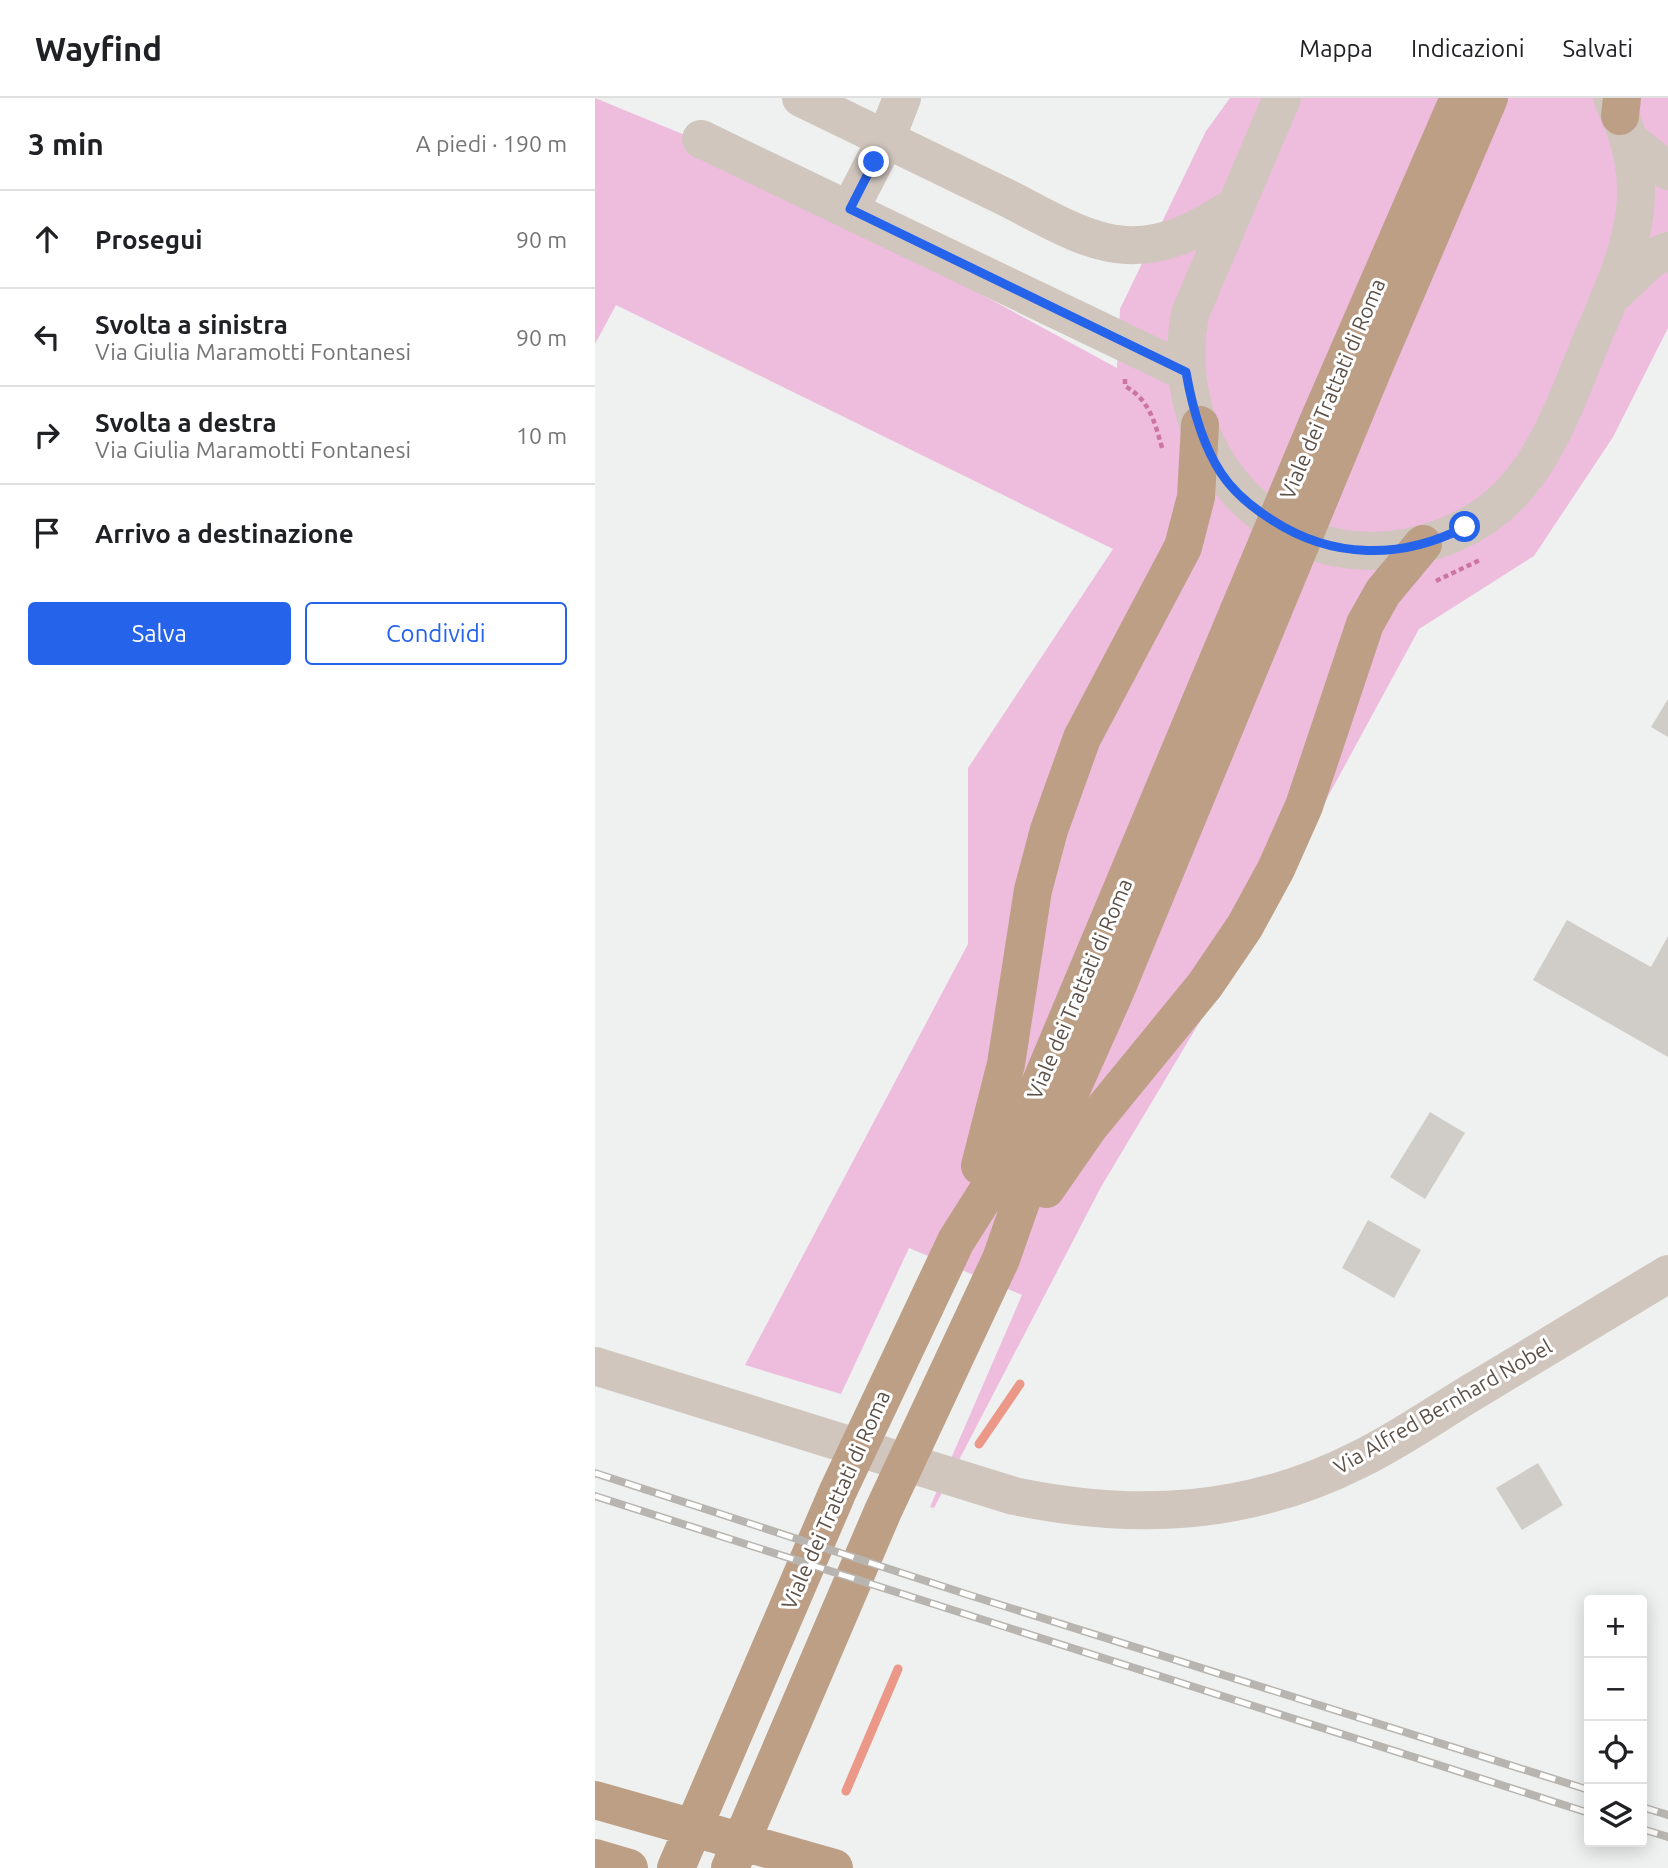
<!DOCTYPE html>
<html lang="it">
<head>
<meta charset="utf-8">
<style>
	:root { --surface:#fff; --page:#f2f2f2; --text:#202124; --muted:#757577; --line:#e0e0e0; --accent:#2563eb }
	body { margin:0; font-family:Ubuntu,sans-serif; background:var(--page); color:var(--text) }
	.controls { position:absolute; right:21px; bottom:21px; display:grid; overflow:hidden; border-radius:7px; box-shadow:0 4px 18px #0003 }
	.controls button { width:63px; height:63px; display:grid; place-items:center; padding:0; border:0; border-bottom:2px solid var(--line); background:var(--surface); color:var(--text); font:35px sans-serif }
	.stop { position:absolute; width:21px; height:21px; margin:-16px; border:5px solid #2563eb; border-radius:50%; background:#fff }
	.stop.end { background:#2563eb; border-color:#fff; box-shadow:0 2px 7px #0008 }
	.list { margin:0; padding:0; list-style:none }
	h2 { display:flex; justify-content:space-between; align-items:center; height:91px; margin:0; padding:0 28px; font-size:30px }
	h2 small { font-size:23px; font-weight:400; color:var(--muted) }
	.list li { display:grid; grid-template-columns:46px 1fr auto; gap:21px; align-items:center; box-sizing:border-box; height:98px; padding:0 28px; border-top:2px solid var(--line) }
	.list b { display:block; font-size:26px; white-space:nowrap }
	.list p { margin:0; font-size:23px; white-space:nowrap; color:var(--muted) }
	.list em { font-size:23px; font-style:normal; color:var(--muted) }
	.actions { display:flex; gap:14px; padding:21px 28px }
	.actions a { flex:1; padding:16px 0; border:2px solid var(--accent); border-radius:7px; text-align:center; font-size:24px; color:var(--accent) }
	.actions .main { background:var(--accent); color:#fff }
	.icon { flex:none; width:38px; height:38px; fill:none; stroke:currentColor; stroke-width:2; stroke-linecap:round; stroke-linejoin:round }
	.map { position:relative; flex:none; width:1073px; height:1770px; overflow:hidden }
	header { display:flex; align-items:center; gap:42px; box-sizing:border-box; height:98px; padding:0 35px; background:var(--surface); border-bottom:2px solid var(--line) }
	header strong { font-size:33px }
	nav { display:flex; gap:38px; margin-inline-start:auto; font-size:24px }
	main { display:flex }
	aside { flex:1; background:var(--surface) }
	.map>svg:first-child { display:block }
	.green { fill:#eebcdd }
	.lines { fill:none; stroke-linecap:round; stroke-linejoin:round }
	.stream { stroke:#eb9889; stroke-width:9 }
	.building { fill:#d0cdc8 }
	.path { stroke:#cc74a4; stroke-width:4.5; stroke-dasharray:5 3.5; stroke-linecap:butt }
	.minor { stroke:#d0c6be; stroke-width:38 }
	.highway { stroke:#bd9f86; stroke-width:38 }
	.rail-casing { stroke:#b8b5b0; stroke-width:8 }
	.rail { stroke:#fff; stroke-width:5; stroke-dasharray:16; stroke-linecap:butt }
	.route { stroke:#2563eb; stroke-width:9 }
	.labels { text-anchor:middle; stroke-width:6; stroke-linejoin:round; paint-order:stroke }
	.street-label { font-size:21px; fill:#5b4f46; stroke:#fff }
</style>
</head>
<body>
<header>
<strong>Wayfind</strong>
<nav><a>Mappa</a><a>Indicazioni</a><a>Salvati</a></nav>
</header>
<main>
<aside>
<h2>3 min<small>A piedi · 190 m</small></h2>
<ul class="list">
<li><svg class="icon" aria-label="ahead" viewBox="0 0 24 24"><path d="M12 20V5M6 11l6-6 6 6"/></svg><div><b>Prosegui</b></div><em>90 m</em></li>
<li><svg class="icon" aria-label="left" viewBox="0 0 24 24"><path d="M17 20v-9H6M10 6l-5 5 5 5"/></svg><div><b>Svolta a sinistra</b><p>Via Giulia Maramotti Fontanesi</p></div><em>90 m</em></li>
<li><svg class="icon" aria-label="right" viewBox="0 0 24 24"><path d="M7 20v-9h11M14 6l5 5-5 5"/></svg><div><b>Svolta a destra</b><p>Via Giulia Maramotti Fontanesi</p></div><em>10 m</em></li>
<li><svg class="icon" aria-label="arrive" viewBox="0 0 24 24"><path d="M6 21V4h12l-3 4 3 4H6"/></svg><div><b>Arrivo a destinazione</b></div></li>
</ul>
<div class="actions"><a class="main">Salva</a><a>Condividi</a></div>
</aside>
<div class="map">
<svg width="1073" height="1770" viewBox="0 0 1073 1770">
	<rect width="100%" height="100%" fill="#eef1f0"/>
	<path class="green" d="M 0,0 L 102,42 L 522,270 L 525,211 L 611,33 L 635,0 L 1073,0 L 1073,230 L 1018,339 L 939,458 L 824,531 L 668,818 L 506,1089 L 339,1410 L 335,1409 L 427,1197 L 314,1150 L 246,1296 L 150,1267 L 373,846 L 373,670 L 518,451 L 21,207 L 0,246 Z"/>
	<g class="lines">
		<path class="stream" d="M 384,1346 L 425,1286
			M 251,1693 L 303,1571"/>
	</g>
	<path class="building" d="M 1073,601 L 1073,639 L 1056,629 Z
		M 972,822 L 1056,869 L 1073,838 L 1073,959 L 938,882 Z
		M 835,1014 L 870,1035 L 830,1101 L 795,1079 Z
		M 773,1122 L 826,1152 L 799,1200 L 747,1170 Z
		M 943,1365 L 968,1407 L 927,1432 L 901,1390 Z"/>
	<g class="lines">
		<path class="path" d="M 530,281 L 530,288 C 556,303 560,326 568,353
			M 841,483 L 887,461"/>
		<path class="minor" d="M 206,0 C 273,33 341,65 408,98 C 445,116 489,145 531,147 C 572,149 607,130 640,108
			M 687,0 L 595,216 C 570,350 675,477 815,449 C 847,442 880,428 905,406 C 956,361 976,288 1003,227 C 1039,143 1060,88 1017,0
			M 106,41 L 591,274
			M 1033,41 L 1073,73
			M 255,111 L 291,41 L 307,0
			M 1021,194 L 1057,160 L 1073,153
			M 0,1268 L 419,1398 C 540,1423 653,1418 765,1361 C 802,1343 838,1318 874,1296 C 940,1256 1007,1216 1073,1176"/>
		<path class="highway" d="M 1025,18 L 1027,0
			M 385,1068 L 411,966 L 438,792 L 454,732 L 487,640 L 588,449 L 601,399 L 605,327
			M 451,1091 L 494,1029 L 610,887 L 650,828 L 681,771 L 709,708 L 770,526 L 788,494 L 828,446
			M 0,1702 L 239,1770
			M 0,1760 L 34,1770
			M 81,1770 L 243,1393 L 361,1143 L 397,1086 L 443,991 L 723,324 L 864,0
			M 135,1770 L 288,1413 L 406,1161 L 426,1104 L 520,894 L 778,271 L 894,0"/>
		<defs>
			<path id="rail" d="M 0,1375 L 374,1497 L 994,1692
				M 0,1398 L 994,1715
				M 1047,1709 L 1073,1717
				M 1047,1731 L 1073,1739"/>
		</defs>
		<use href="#rail" class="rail-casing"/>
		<use href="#rail" class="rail"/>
	</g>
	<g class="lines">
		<path class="route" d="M 279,64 L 255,111 L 591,274 C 597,308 607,346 626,375 C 639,395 658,410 677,422 C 737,461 806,462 870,429"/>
	</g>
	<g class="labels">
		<g class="street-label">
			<text transform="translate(738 291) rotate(-67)" y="7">Viale dei Trattati di Roma</text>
			<text transform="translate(485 891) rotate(-67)" y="7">Viale dei Trattati di Roma</text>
			<text transform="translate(848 1309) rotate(-30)" y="7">Via Alfred Bernhard Nobel</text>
			<text transform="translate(241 1402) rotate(-66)" y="7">Viale dei Trattati di Roma</text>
		</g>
	</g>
</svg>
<div class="controls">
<button>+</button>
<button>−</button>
<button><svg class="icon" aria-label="locate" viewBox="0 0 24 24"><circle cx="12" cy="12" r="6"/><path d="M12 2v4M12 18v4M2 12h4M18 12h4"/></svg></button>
<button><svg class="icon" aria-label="layers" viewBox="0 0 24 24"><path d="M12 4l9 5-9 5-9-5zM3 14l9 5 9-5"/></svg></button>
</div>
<div class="stop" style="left:870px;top:429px"></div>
<div class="stop end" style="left:279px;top:64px"></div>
</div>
</main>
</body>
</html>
